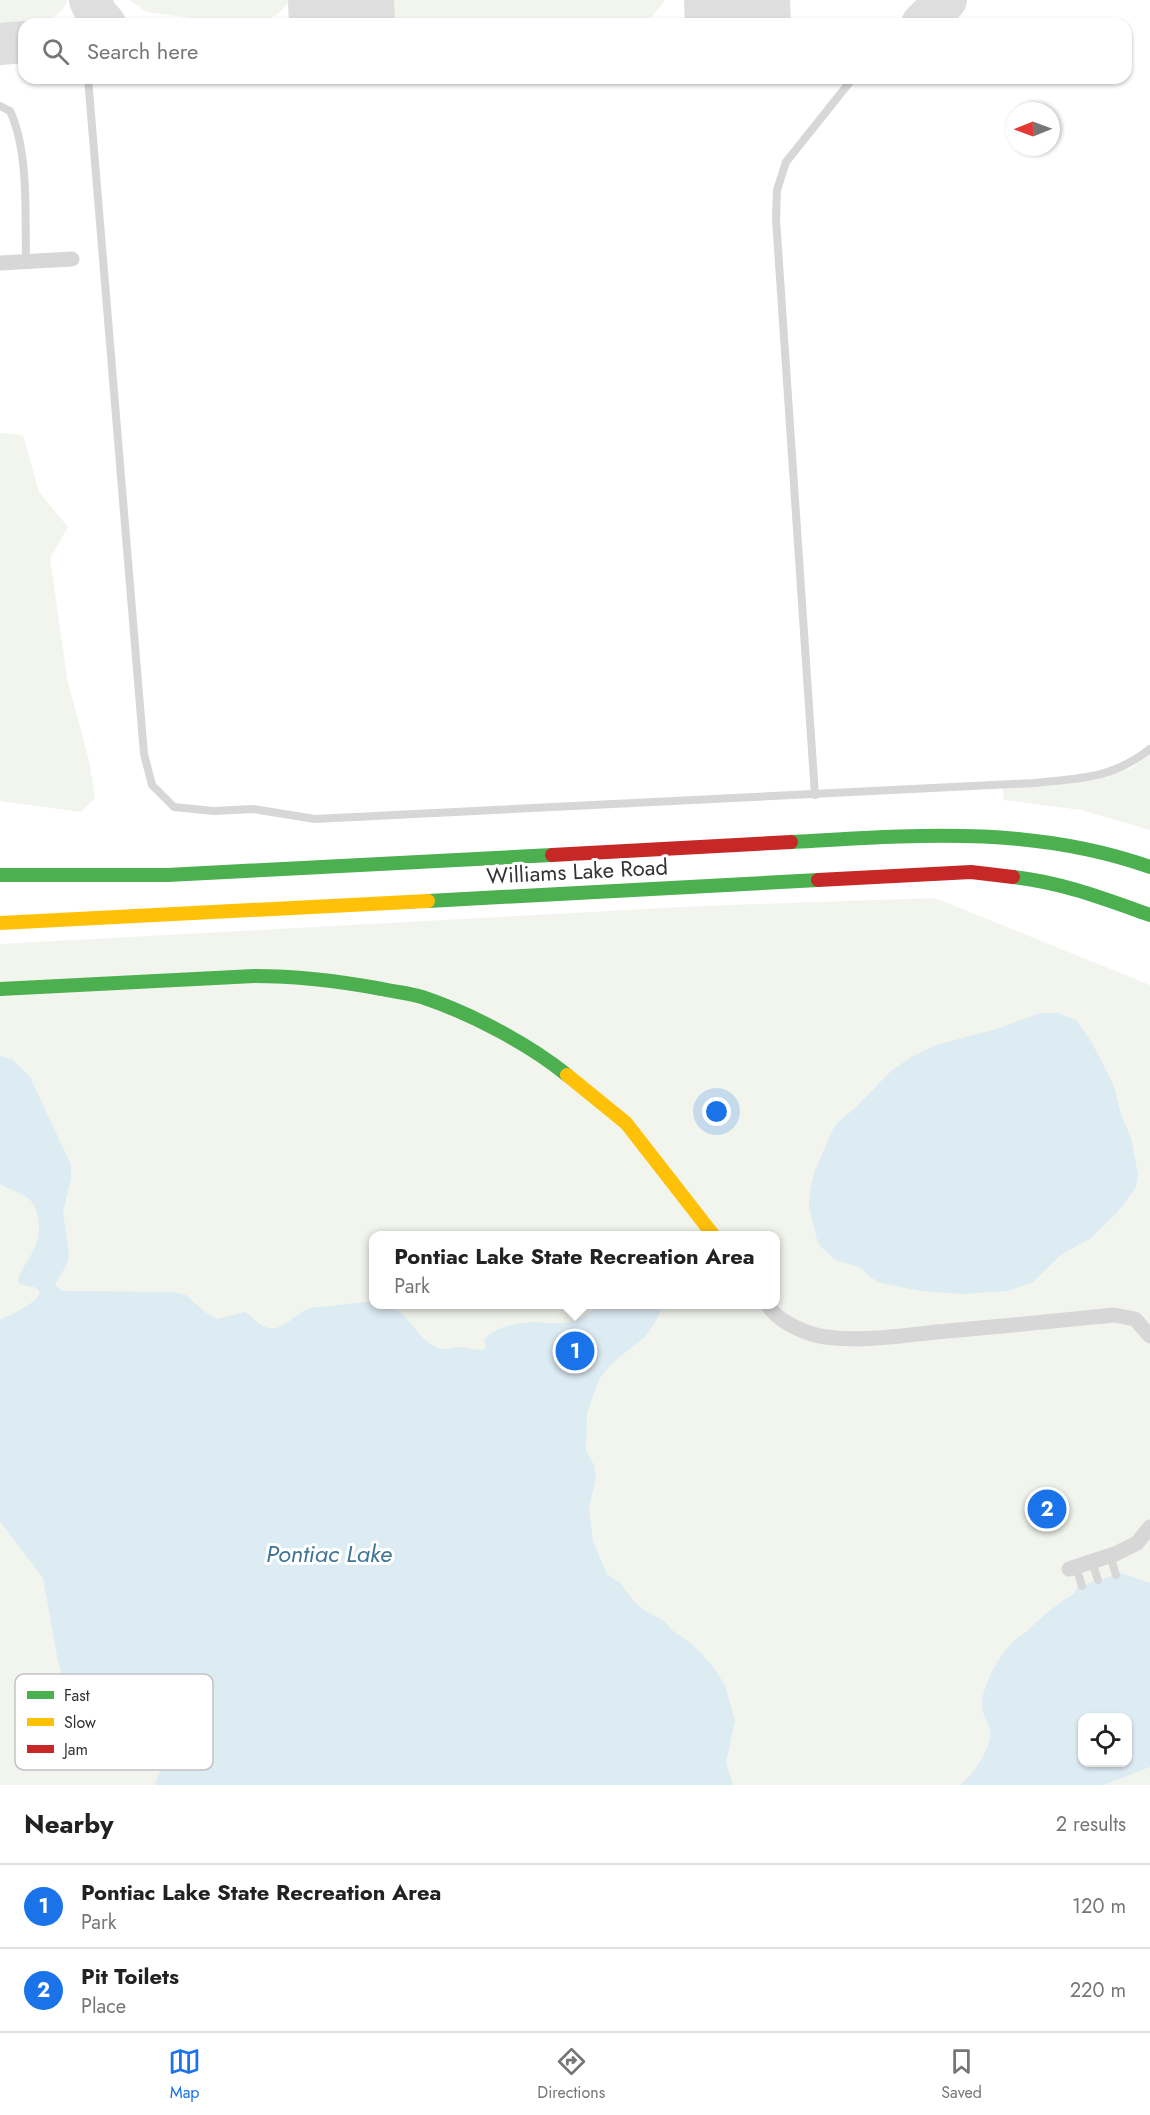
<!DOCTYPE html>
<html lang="en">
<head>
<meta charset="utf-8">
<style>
	:root { --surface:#fff; --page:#f2f2f2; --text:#222; --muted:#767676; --line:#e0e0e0; --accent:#1a73e8 }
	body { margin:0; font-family:Jost,sans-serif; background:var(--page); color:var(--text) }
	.controls { position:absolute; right:18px; bottom:18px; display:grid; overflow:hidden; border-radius:12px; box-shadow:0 2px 4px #0004 }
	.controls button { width:54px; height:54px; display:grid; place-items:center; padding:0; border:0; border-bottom:2px solid var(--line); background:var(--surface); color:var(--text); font:30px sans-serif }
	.compass { position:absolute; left:1006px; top:102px; width:54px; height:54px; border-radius:50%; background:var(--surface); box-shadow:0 2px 4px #0004; rotate:269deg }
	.you { position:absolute; left:717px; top:1112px; width:21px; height:21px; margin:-15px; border:4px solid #fff; border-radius:50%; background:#1a73e8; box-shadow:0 0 0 9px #1a73e833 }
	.badge { display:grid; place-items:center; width:39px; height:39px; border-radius:50%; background:var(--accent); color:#fff; font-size:20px; font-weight:700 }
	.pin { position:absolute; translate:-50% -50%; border:3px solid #fff; box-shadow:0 2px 6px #0006 }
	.popup { position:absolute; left:369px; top:1231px; width:411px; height:78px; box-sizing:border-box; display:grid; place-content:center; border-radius:12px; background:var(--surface); filter:drop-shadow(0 2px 4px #0005); font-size:20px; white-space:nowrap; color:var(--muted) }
	.popup b { font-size:22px; color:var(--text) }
	.popup::after { content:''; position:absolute; left:50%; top:100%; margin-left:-12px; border:12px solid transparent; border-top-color:var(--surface) }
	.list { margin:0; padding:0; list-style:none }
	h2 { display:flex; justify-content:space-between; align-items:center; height:78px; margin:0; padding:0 24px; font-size:26px }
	h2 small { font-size:20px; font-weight:400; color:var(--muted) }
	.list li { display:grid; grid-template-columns:39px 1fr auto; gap:18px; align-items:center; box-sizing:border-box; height:84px; padding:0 24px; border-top:2px solid var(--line) }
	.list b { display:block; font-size:22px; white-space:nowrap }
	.list p { margin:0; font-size:20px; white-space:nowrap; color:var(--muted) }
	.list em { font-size:20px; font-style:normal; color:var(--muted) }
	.icon { flex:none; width:33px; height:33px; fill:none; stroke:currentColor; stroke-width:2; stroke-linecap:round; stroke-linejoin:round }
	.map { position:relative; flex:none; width:1150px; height:1785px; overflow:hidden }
	.search { position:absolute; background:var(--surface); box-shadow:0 2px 4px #0004; left:18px; right:18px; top:18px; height:66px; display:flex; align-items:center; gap:15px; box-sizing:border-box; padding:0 21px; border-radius:18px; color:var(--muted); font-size:22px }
	.sheet { height:246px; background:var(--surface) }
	nav { display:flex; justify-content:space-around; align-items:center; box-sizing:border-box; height:84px; border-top:2px solid var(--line); background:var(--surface); font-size:16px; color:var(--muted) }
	nav a { display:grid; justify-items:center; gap:3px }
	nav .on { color:var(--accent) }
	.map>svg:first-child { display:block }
	.green { fill:#f1f5ed; fill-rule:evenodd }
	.water { fill:#ddebf3; fill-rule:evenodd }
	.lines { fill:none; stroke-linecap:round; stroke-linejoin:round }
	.taxiway { stroke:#dedede; stroke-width:42 }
	.runway { stroke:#dedede; stroke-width:106 }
	.lane { stroke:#d7d7d7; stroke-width:8 }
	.street { stroke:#d7d7d7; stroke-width:15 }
	.fast { stroke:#4caf50; stroke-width:14 }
	.slow { stroke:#ffc107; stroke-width:14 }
	.jam { stroke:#c62828; stroke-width:14 }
	.labels { text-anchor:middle; stroke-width:6; stroke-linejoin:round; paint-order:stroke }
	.street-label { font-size:22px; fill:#333; stroke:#fff }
	.water-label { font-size:24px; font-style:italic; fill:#3f7597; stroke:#fff }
	.key { fill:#fff; stroke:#c2c2c2; stroke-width:1.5 }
	.key-label { font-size:16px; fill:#333 }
</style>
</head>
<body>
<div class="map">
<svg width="1150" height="1785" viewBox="0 0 1150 1785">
	<rect width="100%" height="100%" fill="#fff"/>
	<path class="green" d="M 0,0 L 68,0 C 57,27 25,24 0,25 Z
		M 129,0 L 291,0 L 278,14 L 263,22 L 238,24 L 147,12 Z
		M 381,0 L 664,0 L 662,5 L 651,17 L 639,20 L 597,24 L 406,24 C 395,19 384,12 381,0 Z
		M 0,433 L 23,435 L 39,492 L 68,527 L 50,558 L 67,678 L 90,765 L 95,798 L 81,812 L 0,801 Z
		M 1150,754 L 1150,830 L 1081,810 L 1004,800 L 1002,784 L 1130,769 Z
		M 935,898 L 1150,985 L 1150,1785 L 0,1785 L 0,944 L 702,906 ZM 374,1236 L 776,1236 L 776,1304 L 374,1304 ZM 1082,1718 L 1128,1718 L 1128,1762 L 1082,1762 Z"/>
	<path class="water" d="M 1040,1013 L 1058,1013 L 1077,1021 L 1092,1043 L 1114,1086 L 1121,1114 L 1131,1138 L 1138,1174 L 1136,1187 L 1117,1213 L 1091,1238 L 1062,1254 L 1033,1282 L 1008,1291 L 962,1294 L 920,1291 L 877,1282 L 859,1267 L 835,1260 L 821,1247 L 817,1240 L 809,1207 L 810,1190 L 814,1173 L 833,1129 L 839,1121 L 854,1109 L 891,1071 L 913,1056 L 936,1045 L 1000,1028 Z
		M 0,1056 L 12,1059 L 30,1077 L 71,1165 L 71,1179 L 63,1212 L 69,1253 L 67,1264 L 55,1285 L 63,1291 L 72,1291 L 172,1292 L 186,1295 L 206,1313 L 217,1319 L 245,1312 C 251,1316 255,1321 260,1324 C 279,1338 293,1314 310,1308 L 374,1301 L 374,1304 C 408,1304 410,1332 435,1347 C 443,1352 454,1346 463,1347 C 471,1348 479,1352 486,1349 L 484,1340 C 492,1328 521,1321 535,1322 C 549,1323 563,1325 576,1320 C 586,1317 594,1306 604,1304 C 622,1302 642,1304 660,1305 L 661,1310 L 657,1319 L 645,1337 L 613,1362 L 599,1379 L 587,1413 L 586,1451 L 594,1465 L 596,1477 L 589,1508 L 593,1542 L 607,1574 L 620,1583 L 633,1600 L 645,1611 L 663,1620 L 673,1631 L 692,1644 L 711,1664 L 725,1685 L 735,1721 L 726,1763 L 733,1785 L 154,1785 C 165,1765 171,1747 161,1726 L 155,1724 L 140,1726 L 117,1737 L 111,1738 L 82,1711 L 68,1692 L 59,1666 L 43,1578 L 0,1521 L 0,1320 C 11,1315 35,1304 40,1293 L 37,1288 L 20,1284 L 18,1281 C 21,1268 30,1259 35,1247 C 41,1233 41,1210 29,1199 C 21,1192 9,1190 0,1184 Z
		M 1121,1573 L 1150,1583 L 1150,1767 L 1104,1785 L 960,1785 C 972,1777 994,1745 990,1730 C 987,1719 980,1712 982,1699 C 987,1678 997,1659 1012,1643 C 1016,1638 1022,1635 1027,1631 C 1042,1617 1056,1604 1074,1594 L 1077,1587 ZM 1082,1718 L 1128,1718 L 1128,1762 L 1082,1762 Z"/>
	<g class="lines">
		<path class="taxiway" d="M 90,0 L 97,15 L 105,24
			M 746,0 L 765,24
			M 709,24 L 726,0
			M 922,24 L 946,0
			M 0,44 L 24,42"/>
		<path class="runway" d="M 341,0 L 342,24
			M 737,0 L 738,24"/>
		<path class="lane" d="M 88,78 L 144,754 L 152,785 L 174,807 L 213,811 L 253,809 L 315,819 L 1034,783 C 1080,778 1112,779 1150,749
			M 0,106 L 10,111 C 29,151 25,216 26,262
			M 815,795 L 776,219 L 777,190 L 786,162 L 853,78
			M 1110,1556 L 1116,1575
			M 1092,1562 L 1098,1580
			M 1076,1567 L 1082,1586"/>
		<path class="street" d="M 0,263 L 72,259
			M 767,1304 C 776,1319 796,1329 812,1334 C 844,1344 901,1336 936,1332 C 995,1327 1054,1321 1114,1315 L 1135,1319 L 1150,1336
			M 1069,1569 L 1115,1554 L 1137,1543 L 1150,1527"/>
		<path class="fast" d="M 791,842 C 915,835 1030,825 1150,867
			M 0,875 L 167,875 L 552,855
			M 1013,877 C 1061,882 1105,899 1150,915
			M 428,901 L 818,880
			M 0,989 L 254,976 C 298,976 339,981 382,989 C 395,992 409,993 422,997 C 470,1013 529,1044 567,1075"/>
		<path class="slow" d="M 0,923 L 428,901
			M 567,1075 L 626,1123 L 714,1236"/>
		<path class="jam" d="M 552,855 L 791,842
			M 818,880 L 971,872 L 1013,877"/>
	</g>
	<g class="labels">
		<g class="street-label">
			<text transform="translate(577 871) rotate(-3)" y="8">Williams Lake Road</text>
		</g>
		<g class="water-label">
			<text x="329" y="1562">Pontiac Lake</text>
		</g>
	</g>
	<rect x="15" y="1674" width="198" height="96" rx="9" class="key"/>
	<rect x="27" y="1691" width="27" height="8" fill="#4caf50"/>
	<rect x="27" y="1718" width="27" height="8" fill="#ffc107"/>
	<rect x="27" y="1745" width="27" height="8" fill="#c62828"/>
	<g class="key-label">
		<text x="64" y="1701">Fast</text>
		<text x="64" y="1728">Slow</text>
		<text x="64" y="1755">Jam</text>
	</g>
</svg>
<div class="controls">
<button><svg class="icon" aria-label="locate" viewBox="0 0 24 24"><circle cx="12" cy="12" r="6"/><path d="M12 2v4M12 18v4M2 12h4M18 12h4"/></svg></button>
</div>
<svg class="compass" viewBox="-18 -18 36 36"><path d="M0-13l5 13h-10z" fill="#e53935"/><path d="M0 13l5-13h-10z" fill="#767676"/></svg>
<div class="you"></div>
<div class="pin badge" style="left:575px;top:1351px">1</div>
<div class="popup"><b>Pontiac Lake State Recreation Area</b>Park</div>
<div class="pin badge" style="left:1047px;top:1509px">2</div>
<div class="search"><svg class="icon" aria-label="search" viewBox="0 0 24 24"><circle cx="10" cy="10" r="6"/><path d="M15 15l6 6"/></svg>Search here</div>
</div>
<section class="sheet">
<h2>Nearby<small>2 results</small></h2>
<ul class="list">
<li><span class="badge">1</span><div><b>Pontiac Lake State Recreation Area</b><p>Park</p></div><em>120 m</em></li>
<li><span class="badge">2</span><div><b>Pit Toilets</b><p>Place</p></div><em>220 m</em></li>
</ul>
</section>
<nav>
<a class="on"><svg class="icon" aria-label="map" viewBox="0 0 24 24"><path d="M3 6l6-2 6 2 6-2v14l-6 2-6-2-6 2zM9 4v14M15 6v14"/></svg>Map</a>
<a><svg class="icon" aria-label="directions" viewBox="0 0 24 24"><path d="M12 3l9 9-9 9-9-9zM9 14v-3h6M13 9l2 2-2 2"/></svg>Directions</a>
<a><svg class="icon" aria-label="saved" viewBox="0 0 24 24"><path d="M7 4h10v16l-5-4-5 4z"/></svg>Saved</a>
</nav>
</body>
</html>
